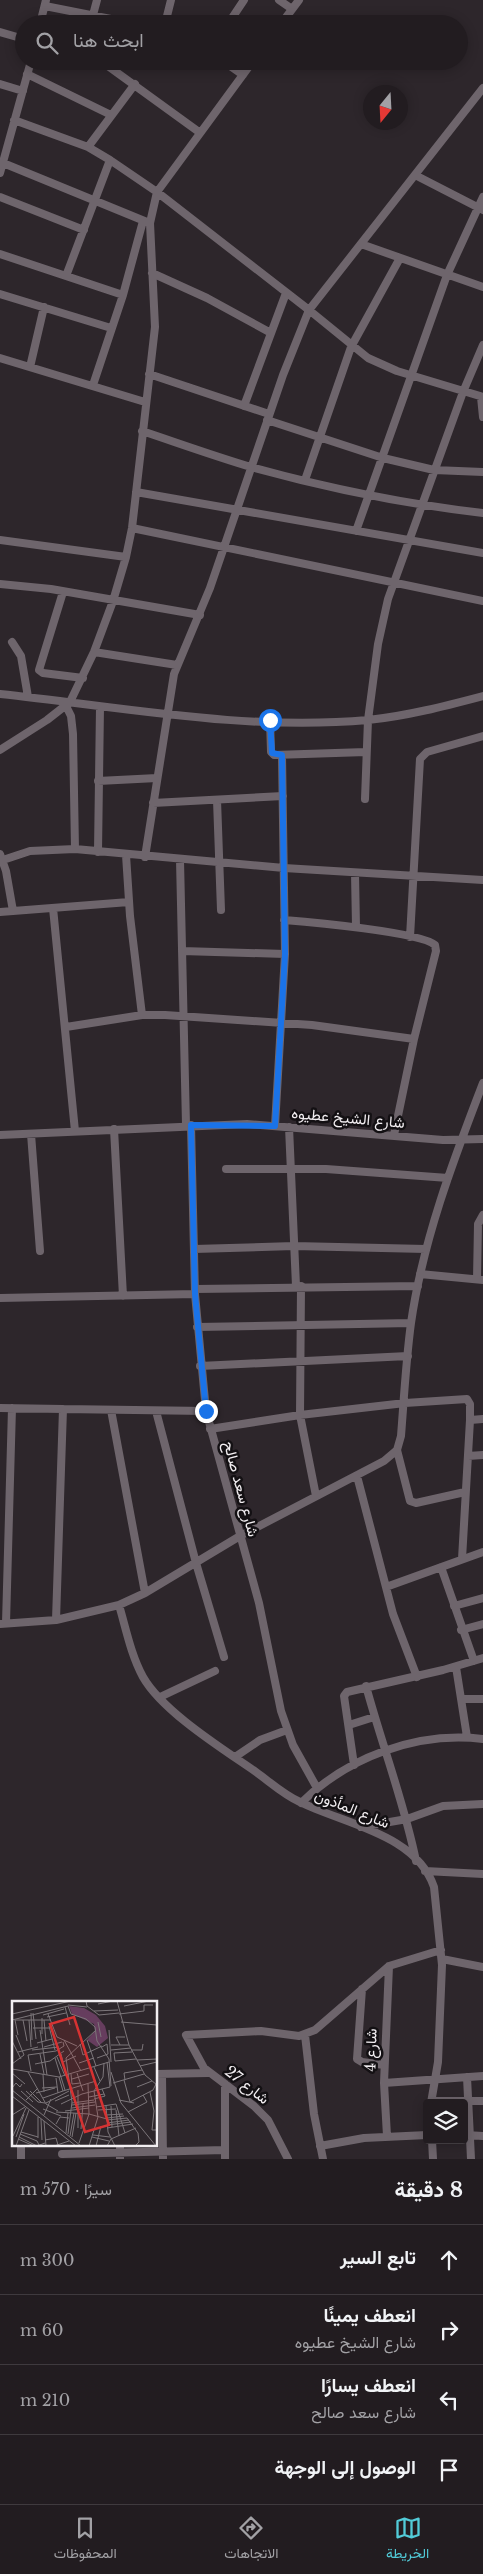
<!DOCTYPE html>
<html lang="ar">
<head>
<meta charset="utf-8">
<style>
	:root { --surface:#221c20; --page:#2e292d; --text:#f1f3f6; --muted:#a2a1a5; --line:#3f3a3e; --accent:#52cbd8 }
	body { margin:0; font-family:"Libre Baskerville",Vazirmatn,serif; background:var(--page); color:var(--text); direction:rtl }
	.controls { position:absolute; right:15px; bottom:15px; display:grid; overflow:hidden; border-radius:5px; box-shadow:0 2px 12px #0003 }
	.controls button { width:45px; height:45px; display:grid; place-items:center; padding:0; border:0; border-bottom:1px solid var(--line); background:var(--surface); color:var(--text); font:25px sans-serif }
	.compass { position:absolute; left:363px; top:85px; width:45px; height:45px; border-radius:50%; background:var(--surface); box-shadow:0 2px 12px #0003; rotate:198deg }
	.stop { position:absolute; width:15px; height:15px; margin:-11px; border:4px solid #1a73e8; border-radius:50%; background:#fff }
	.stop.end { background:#1a73e8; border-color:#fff; box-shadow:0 1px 5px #0008 }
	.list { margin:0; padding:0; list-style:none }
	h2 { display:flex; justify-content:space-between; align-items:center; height:65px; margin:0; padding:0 20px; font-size:21px }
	h2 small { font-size:16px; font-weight:400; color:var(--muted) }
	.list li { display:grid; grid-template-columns:32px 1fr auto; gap:15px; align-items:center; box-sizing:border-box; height:70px; padding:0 20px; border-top:1px solid var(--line) }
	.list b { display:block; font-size:19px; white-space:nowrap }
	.list p { margin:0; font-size:16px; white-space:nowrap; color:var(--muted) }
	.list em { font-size:16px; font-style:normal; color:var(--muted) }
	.icon { flex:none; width:28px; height:28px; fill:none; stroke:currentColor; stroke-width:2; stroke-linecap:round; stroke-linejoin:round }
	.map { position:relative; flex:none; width:483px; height:2159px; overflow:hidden; direction:ltr }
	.search { position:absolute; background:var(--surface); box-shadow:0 2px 12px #0003; left:15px; right:15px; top:15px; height:55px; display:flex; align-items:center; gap:12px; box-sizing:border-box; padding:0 18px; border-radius:28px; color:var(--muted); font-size:19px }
	.sheet { height:345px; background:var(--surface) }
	nav { display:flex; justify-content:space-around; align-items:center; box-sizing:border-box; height:70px; border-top:1px solid var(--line); background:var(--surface); font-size:14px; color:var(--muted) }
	nav a { display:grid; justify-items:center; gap:2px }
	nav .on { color:var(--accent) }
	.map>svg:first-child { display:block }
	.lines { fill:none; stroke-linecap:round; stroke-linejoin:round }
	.street { stroke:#6e656c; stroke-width:8 }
	.route { stroke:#1a73e8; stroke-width:6 }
	.labels { text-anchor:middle; stroke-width:5; stroke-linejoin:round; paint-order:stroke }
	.street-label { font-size:15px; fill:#f2eef1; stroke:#131013 }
	.inset-road { fill:none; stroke:#7c767a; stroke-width:1 }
	.view { fill:#d73232; fill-opacity:0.15; stroke:#d73232; stroke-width:2.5 }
	.inset-edge { fill:none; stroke:#f2eef1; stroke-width:2.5 }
</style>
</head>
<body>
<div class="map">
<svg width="483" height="2159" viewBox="0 0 483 2159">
	<rect width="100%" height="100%" fill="#2d262b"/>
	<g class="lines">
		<path class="street" d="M 279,0 L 292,9
			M 45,6 L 136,24
			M 93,15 L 97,0
			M 40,24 L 46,0
			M 165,24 L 171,0
			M 228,24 L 244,0
			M 281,24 L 299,0
			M 0,32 L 24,39
			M 101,61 L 199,132
			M 223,61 L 243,75
			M 27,74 L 111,115
			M 0,84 L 23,91
			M 14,120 L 88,147 L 110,160 L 157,192 L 309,310 L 483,88
			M 88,147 L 135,84
			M 3,163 L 147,222
			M 0,173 L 31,61
			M 415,175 L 483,210
			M 0,197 L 84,230
			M 361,244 L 483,287
			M 0,254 L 123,295
			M 152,273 L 207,298 L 271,333
			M 66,276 L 110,160
			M 0,294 L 111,328
			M 0,358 L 145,402
			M 30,367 L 44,307
			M 149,374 L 269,414
			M 93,385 L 123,295 L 143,221
			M 481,397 L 483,417
			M 244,406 L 286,293
			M 267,420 L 383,458 L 434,470 L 483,472
			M 142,431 C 178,443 214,456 251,467 C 327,488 405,504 483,513
			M 305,480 L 351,347 L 400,258
			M 136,492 L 483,553
			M 132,528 L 483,601
			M 356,531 L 447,275 L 483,197
			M 0,540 L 126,557
			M 0,584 L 51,589 L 200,615
			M 63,592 L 39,670 L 43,673 L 83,678
			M 12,642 L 21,656 L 28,697
			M 94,652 L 177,665
			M 0,694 C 122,707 244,731 368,720 C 407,716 445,706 483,696
			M 66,706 L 71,716 L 73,734 L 75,849
			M 270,720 L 271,752 L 274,755 L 366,752
			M 0,750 L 47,720 L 70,702 L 94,652 L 113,601 L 126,557 L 132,528 L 155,327 L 150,223 L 157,192 L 253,61
			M 98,781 L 157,778
			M 365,799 L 368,720 L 378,644 L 388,599 L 463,392 L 483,345
			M 217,800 L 221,910
			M 153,803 L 283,796
			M 98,852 L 100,707
			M 0,854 L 6,871 L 13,911
			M 126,855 L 130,916 L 142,1015
			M 145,857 L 174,674 L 210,588 L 283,375 L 309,310 L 368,358 L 397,371 L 483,397
			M 180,860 L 186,1125
			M 0,861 L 30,851 L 75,849 L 284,868 L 483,880
			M 355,873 L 356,927
			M 53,908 L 75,1131
			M 0,912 L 129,902
			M 284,920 C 309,922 421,932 435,945 L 436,951 L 414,1039 L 394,1135
			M 410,937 L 420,759 L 427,752 L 483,736
			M 182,951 L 285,954
			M 66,1027 L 142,1015 L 165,1015 L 312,1025 L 414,1039
			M 191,1125 L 195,1294 L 206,1411 L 259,1603 L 281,1711 L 293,1745 L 317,1788
			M 275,1126 L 285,954 L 282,755
			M 289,1127 L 296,1286
			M 114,1129 L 123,1296
			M 31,1134 L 40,1251
			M 0,1135 L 247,1124 L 443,1140 L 483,1139
			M 226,1169 L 326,1169 L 448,1178
			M 194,1249 L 294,1246 L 426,1249
			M 420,1274 L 483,1280
			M 477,1279 L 478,1224 L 483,1215
			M 301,1286 L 300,1415 L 316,1496
			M 195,1289 L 418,1286
			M 0,1298 L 195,1294
			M 197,1327 L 411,1323
			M 200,1366 L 408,1356
			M 0,1408 L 63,1409 L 56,1620
			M 63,1409 L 206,1411
			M 111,1410 L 145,1593
			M 156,1411 L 196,1563 L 224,1657
			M 470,1420 L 483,1419
			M 210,1429 L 300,1415 L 405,1403 L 467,1399 L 470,1404 L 470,1420 L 462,1559
			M 397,1450 L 410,1501 L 416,1503 L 465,1492
			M 468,1456 L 483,1455
			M 357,1476 L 393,1614 L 417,1677
			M 441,1567 L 474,1661
			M 386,1587 L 483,1552
			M 119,1605 C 126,1629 131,1655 143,1677 C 163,1712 223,1749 256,1772 C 270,1782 284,1795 300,1802 C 344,1824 416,1834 434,1887 L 442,1965 L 438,2062 L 431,2103
			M 454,1606 L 483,1598
			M 6,1623 L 12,1408
			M 0,1624 L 56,1620 L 119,1605 L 145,1593 L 240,1536 L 384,1461 L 397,1450 L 401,1436 C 404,1398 406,1360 411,1323 C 423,1240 453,1161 483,1083
			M 461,1630 L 483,1624
			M 456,1667 L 467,1737
			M 366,1686 C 382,1745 404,1802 416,1861
			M 160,1697 L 215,1671
			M 461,1699 L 483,1699
			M 349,1725 L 374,1717
			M 235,1757 L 260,1740 L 287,1730
			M 354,1765 L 344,1696 L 347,1692 L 443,1670 L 483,1658
			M 301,1803 C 348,1757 417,1731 483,1739
			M 361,1827 L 407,1819 L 443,1806 L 483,1804
			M 425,1871 L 483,1874
			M 442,1959 L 483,1967
			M 362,1989 L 357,2059 L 362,2062 L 384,2065
			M 305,2035 L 314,2114 L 323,2159
			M 156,2074 L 208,2073
			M 162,2075 L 163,2159
			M 467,2077 L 471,2159
			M 384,2083 L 483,2076
			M 431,2101 L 483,2101
			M 466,2135 L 483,2136
			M 387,2136 L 384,2083 L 389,1966
			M 432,2140 L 433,2159
			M 21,2145 L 21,2159
			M 320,2146 L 364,2138 L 427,2135
			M 62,2154 L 225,2150
			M 120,2159 L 120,2145
			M 225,2159 L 225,2084
			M 288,2159 L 268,2120 L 254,2106 L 204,2068 L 186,2035 L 261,2031 L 299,2036 L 315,2030 L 389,1966 L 441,1950"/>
	</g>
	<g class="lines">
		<path class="route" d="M 206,1411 L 195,1294 L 191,1125 L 275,1126 L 285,954 L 282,755 L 272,753 L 270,720"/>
	</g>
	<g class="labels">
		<g class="street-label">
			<text transform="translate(348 1118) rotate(5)" y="5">شارع الشيخ عطيوه</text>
			<text transform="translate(241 1489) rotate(75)" y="5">شارع سعد صالح</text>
			<text transform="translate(352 1809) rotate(22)" y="5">شارع المأذون</text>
			<text transform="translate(371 2050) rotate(-88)" y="5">شارع 4</text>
			<text transform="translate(247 2085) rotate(38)" y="5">شارع 27</text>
		</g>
	</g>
	<g transform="translate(12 2001)">
		<rect width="145" height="145" fill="#2d262b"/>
		<path d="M 57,5 L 72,7 L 84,14 L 93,25 L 96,37 L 85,46 L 75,39 L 83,30 L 82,23 L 60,13 Z" fill="#663d5e"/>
		<path class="inset-road" d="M 74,0 L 75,5 L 87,14M 105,0 L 117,44 L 133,74 L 145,84M 86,3 L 101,0M 56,4 L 75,6M 112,5 L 137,0M 53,6 L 58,24M 82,10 L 106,9M 19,12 L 20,39M 21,12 L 24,38M 0,13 L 59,0M 36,13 L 45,36 L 65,45M 107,13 L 132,10 L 132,4 L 141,4M 31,14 L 52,8M 87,14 L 107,12M 35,16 L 54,12M 30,17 L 30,33M 0,19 L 56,5 L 59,13 L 74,18 L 83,26 L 85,40 L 97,58 L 99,85M 3,19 L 39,19M 3,19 L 6,34M 11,19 L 15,40M 17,19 L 19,46M 32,19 L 34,40M 86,21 L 89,36M 109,21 L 145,24M 37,25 L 43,49M 21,27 L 38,27M 28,29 L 35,74M 97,29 L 99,61M 52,39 L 69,70M 75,39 L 84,65M 0,40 L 9,58M 25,42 L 40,38M 68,43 L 71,54 L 90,45M 99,44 L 117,44M 108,44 L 104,36 L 113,36M 32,46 L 50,41M 20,49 L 47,46M 99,49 L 119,47M 119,49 L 130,49 L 131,43M 6,51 L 26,46M 28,53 L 32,73M 49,53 L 51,61 L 64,55M 45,56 L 53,75M 43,57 L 53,89M 85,57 L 96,53 L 95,43 L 90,46M 125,59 L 145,58M 103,60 L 102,52 L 120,51M 103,60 L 124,58M 67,62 L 82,57M 0,63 L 12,54 L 4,34M 23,63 L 38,60 L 52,50M 128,65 L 145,61M 82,66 L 88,80M 0,68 L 47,76 L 97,61M 19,70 L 16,54 L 44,50 L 52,45 L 51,41M 16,71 L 34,103 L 46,110M 99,71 L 109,102 L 144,145M 0,72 L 13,83M 65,72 L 71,90M 31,73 L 32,91M 59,73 L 60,83 L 68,82M 47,76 L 51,90 L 84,80M 44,77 L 46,92M 60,78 L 77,73M 112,79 L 118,101M 113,79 L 112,72 L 130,69M 101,82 L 132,73M 125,86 L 140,80M 0,87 L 4,82 L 8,86 L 10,83M 30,87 L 45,86M 0,89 L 69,145M 9,90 L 21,101M 14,90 L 26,101 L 33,102M 18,90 L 29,101M 138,91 L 142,110 L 140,129 L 145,129M 24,92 L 43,87M 0,95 L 64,145M 77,96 L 92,93M 31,97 L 51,90M 82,98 L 93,95 L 90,88M 14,99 L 26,87M 107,99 L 122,102M 43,100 L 57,94M 118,101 L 141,89 L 144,83M 34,102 L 57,90M 60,102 L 82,99M 49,103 L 70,93 L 98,86 L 95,61M 60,104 L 83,101M 94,105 L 96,131 L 103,145M 99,105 L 100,126M 84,106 L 104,103 L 113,132M 60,107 L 83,104M 31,108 L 49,115M 86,109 L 104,108M 104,109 L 107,135M 53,110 L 77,107M 44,111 L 77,113 L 76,83M 116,111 L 135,101 L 131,94M 0,114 L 13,106M 32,114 L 39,98M 94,114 L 111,113M 95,117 L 112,115M 29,118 L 30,139M 95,119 L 115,117 L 126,132 L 127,141 L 123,145M 32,120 L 34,145M 95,122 L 117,119M 44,123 L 48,116 L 57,117M 95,124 L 119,121M 66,127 L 66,89M 95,127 L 121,123M 69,128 L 71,103M 9,131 L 26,136M 54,132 L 56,112M 8,133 L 25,140 L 27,144M 56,133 L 60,101 L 54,57 L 84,29M 81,134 L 98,136M 1,135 L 14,107M 58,135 L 62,112M 4,136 L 12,113M 7,136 L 25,145 L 33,142M 60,136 L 64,112M 80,136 L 97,140M 26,137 L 26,116M 6,138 L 22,145M 33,139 L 44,137 L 46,144M 67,142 L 77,113 L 95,118M 4,145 L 17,109M 42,145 L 57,140M 77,145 L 86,116 L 82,90 L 91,76 L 92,62M 84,145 L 89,125M 95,145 L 99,138 L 124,127"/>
		<path class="view" d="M 62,16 L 97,124 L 73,131 L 38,23 Z"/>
		<rect width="145" height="145" class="inset-edge"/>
	</g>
</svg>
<div class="controls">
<button><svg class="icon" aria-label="layers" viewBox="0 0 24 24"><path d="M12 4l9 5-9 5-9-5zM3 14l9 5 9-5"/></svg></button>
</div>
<svg class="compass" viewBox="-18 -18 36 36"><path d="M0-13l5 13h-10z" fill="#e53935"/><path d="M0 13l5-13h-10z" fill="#a2a1a5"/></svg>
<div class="stop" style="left:270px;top:720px"></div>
<div class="stop end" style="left:206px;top:1411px"></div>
<div class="search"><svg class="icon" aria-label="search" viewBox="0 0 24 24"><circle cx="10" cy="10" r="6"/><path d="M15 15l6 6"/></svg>ابحث هنا</div>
</div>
<section class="sheet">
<h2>8 دقيقة<small>سيرًا · 570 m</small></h2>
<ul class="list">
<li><svg class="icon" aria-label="ahead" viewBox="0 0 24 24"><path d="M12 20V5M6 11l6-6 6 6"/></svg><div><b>تابع السير</b></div><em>300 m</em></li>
<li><svg class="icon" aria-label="right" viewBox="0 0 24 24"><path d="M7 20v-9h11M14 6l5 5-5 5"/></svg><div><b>انعطف يمينًا</b><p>شارع الشيخ عطيوه</p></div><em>60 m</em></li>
<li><svg class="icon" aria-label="left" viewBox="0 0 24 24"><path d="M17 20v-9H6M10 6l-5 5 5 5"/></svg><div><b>انعطف يسارًا</b><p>شارع سعد صالح</p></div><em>210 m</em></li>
<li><svg class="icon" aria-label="arrive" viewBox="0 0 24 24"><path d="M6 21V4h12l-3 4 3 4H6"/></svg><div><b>الوصول إلى الوجهة</b></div></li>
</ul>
</section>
<nav>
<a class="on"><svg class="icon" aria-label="map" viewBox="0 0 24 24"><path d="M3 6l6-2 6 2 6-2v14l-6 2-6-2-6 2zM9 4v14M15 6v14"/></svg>الخريطة</a>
<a><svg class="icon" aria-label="directions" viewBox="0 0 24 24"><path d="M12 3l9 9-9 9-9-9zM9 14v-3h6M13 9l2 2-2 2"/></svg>الاتجاهات</a>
<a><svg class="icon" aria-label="saved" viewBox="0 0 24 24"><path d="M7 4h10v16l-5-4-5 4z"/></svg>المحفوظات</a>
</nav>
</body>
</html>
